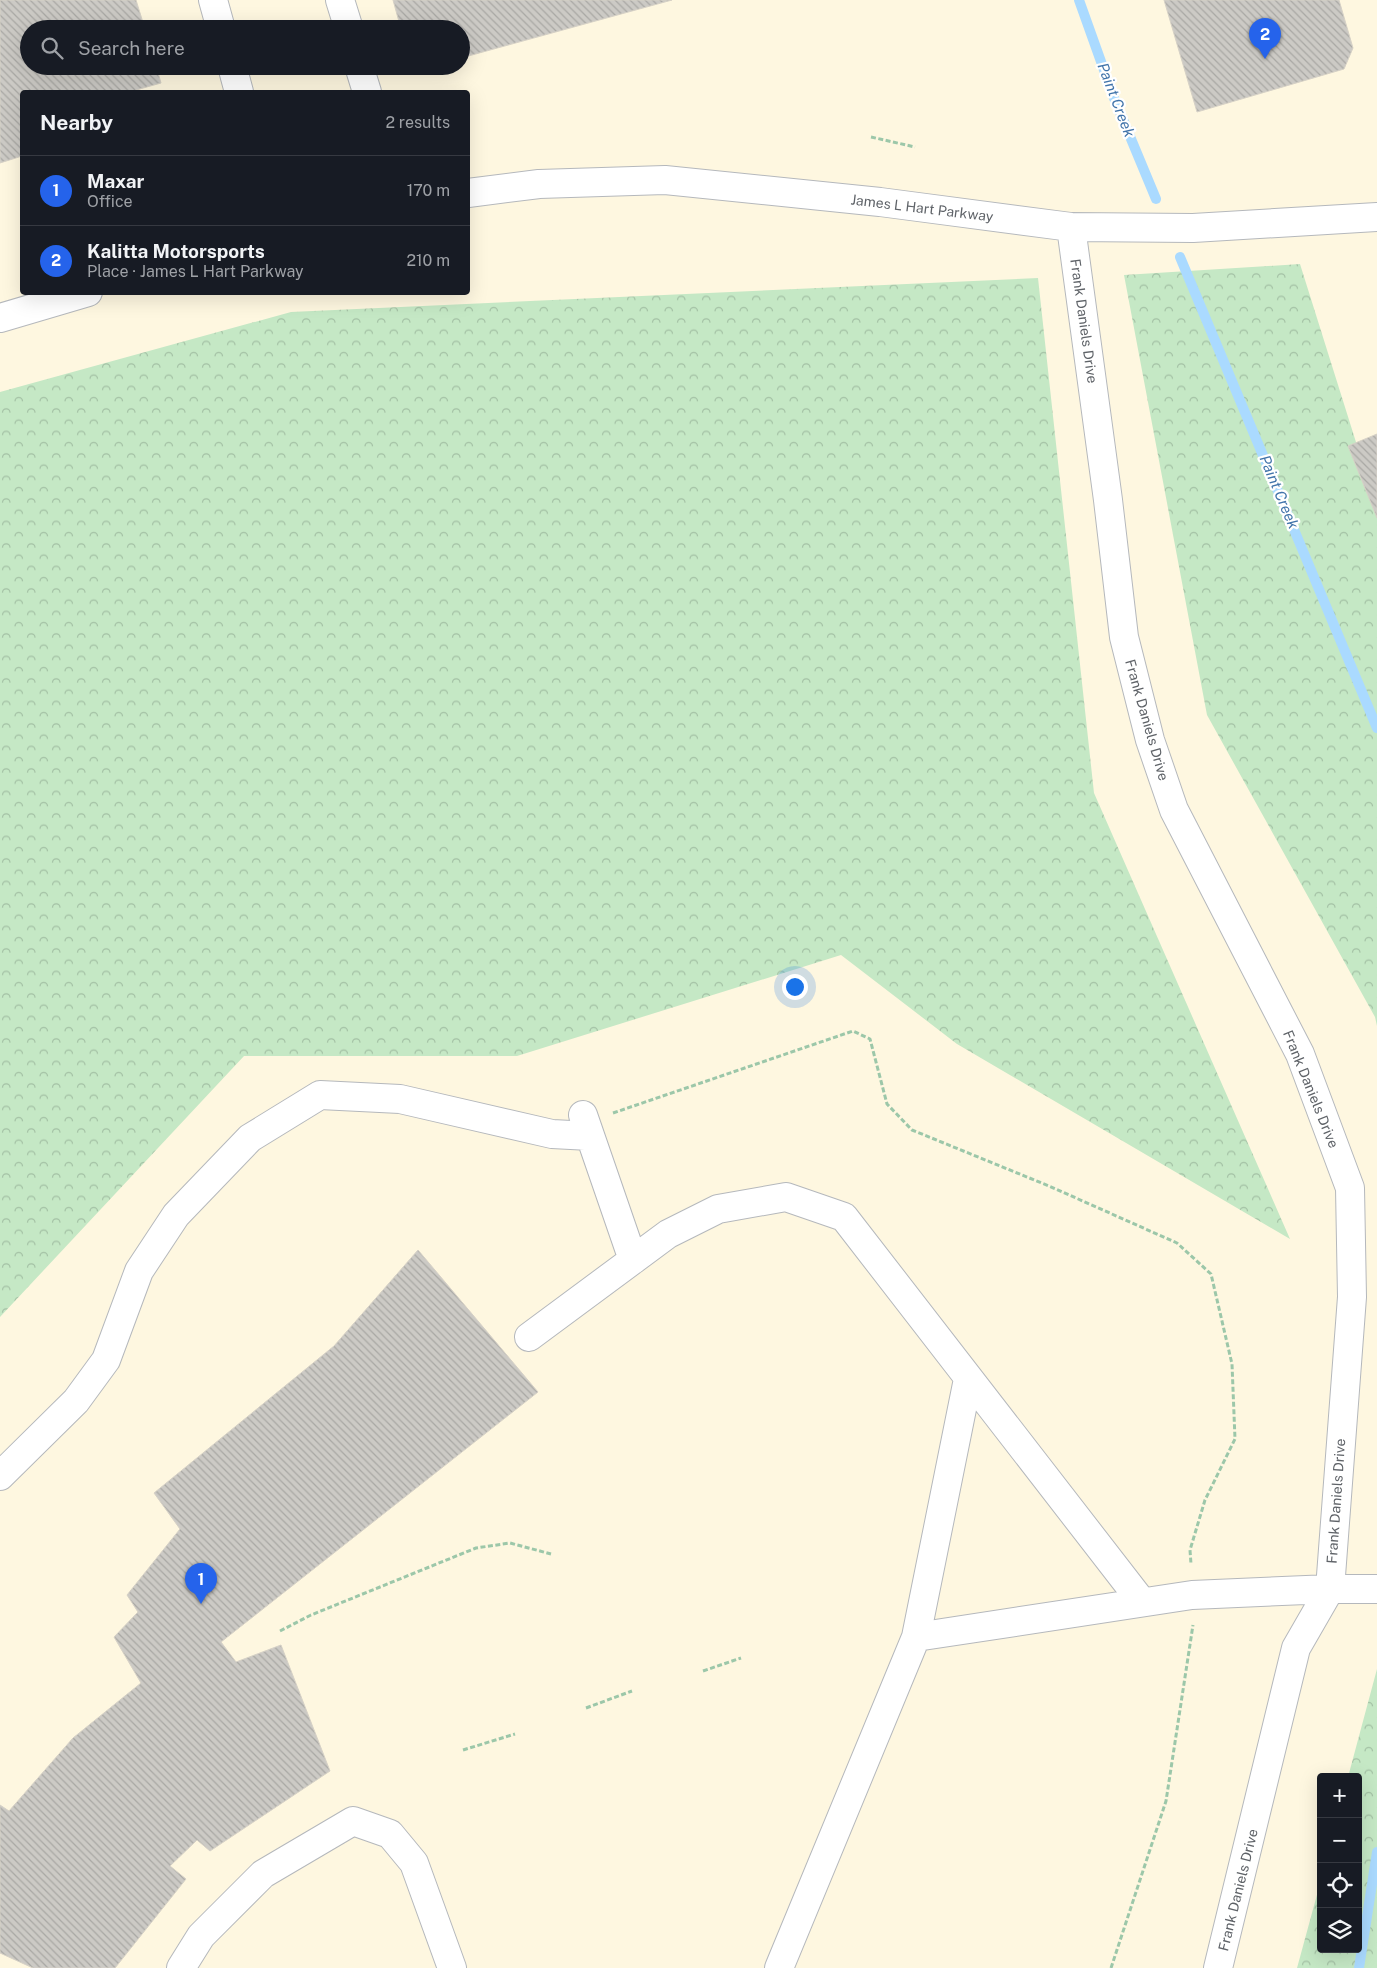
<!DOCTYPE html>
<html lang="en">
<head>
<meta charset="utf-8">
<style>
	:root { --surface:#171b24; --page:#20242c; --text:#f1f3f6; --muted:#9ea1a6; --line:#363941; --accent:#2563eb }
	body { margin:0; font-family:"Public Sans",sans-serif; background:var(--page); color:var(--text) }
	.controls { position:absolute; right:15px; bottom:15px; display:grid; overflow:hidden; border-radius:5px; box-shadow:0 5px 20px #0002 }
	.controls button { width:45px; height:45px; display:grid; place-items:center; padding:0; border:0; border-bottom:1px solid var(--line); background:var(--surface); color:var(--text); font:25px sans-serif }
	.you { position:absolute; left:794px; top:986px; width:18px; height:18px; margin:-12px; border:4px solid #fff; border-radius:50%; background:#1a73e8; box-shadow:0 0 0 8px #1a73e833 }
	.badge { display:grid; place-items:center; width:32px; height:32px; border-radius:50%; background:var(--accent); color:#fff; font-size:16px; font-weight:700 }
	.pin { position:absolute; translate:-50% -41px; filter:drop-shadow(0 1px 2px #0008) }
	.pin::after { content:''; position:absolute; top:26px; width:18px; height:15px; background:inherit; clip-path:polygon(0 0,100% 0,50% 100%) }
	.list { margin:0; padding:0; list-style:none }
	h2 { display:flex; justify-content:space-between; align-items:center; height:65px; margin:0; padding:0 20px; font-size:21px }
	h2 small { font-size:16px; font-weight:400; color:var(--muted) }
	.list li { display:grid; grid-template-columns:32px 1fr auto; gap:15px; align-items:center; box-sizing:border-box; height:70px; padding:0 20px; border-top:1px solid var(--line) }
	.list b { display:block; font-size:19px; white-space:nowrap }
	.list p { margin:0; font-size:16px; white-space:nowrap; color:var(--muted) }
	.list em { font-size:16px; font-style:normal; color:var(--muted) }
	.icon { flex:none; width:28px; height:28px; fill:none; stroke:currentColor; stroke-width:2; stroke-linecap:round; stroke-linejoin:round }
	.map { position:relative; flex:none; width:1377px; height:1968px; overflow:hidden }
	.search { position:absolute; background:var(--surface); box-shadow:0 5px 20px #0002; left:20px; top:20px; width:450px; height:55px; display:flex; align-items:center; gap:12px; box-sizing:border-box; padding:0 18px; border-radius:28px; color:var(--muted); font-size:19px }
	.panel { position:absolute; background:var(--surface); box-shadow:0 5px 20px #0002; left:20px; top:90px; width:450px; height:205px; border-radius:5px }
	.map>svg:first-child { display:block }
	.commercial { fill:#fef7e0; fill-rule:evenodd }
	.forest { fill:url(#forest-crowns) }
	.lines { fill:none; stroke-linecap:round; stroke-linejoin:round }
	.stream { stroke:#aadaff; stroke-width:10 }
	.building { fill:url(#building-back-hatch); stroke:#d6d1c6 }
	.minor-casing { stroke:#b5b8bc; stroke-width:30 }
	.path { stroke:#9cc7a9; stroke-width:3; stroke-dasharray:5 2.5; stroke-linecap:butt }
	.minor { stroke:#fff; stroke-width:28 }
	.labels { text-anchor:middle; stroke-width:4.5; stroke-linejoin:round; paint-order:stroke }
	.street-label { font-size:14px; fill:#5f6368; stroke:#fff }
	.water-label { font-size:15px; font-style:italic; fill:#4174aa; stroke:#fff }
</style>
</head>
<body>
<div class="map">
<svg width="1377" height="1968" viewBox="0 0 1377 1968">
	<defs>
		<pattern id="forest-crowns" width="20" height="18" patternUnits="userSpaceOnUse" patternTransform="scale(1.25)"><rect width="20" height="18" fill="#c5e8c5"/><path d="M2 6a3 3 0 1 1 6 0M12 15a3 3 0 1 1 6 0" fill="none" stroke="#a3c0a4"/></pattern>
		<pattern id="building-back-hatch" width="6" height="6" patternUnits="userSpaceOnUse" patternTransform="scale(1.25)"><rect width="6" height="6" fill="#cccac5"/><path d="M-1 5l2 2M0 0l6 6M5-1l2 2" fill="none" stroke="#a9a8a4"/></pattern>
	</defs>
	<rect width="100%" height="100%" fill="#f1efe8"/>
	<path class="commercial" d="M 0,0 L 1377,0 L 1377,1968 L 0,1968 ZM 29,29 L 461,29 L 461,66 L 29,66 ZM 22,92 L 468,92 L 468,292 L 22,292 ZM 1321,1777 L 1358,1777 L 1358,1949 L 1321,1949 Z"/>
	<path class="forest" d="M 1300,264 L 1377,509 L 1377,1026 L 1375,1017 L 1207,715 L 1124,275 Z
		M 1038,278 L 1094,793 L 1290,1239 L 957,1044 L 841,955 L 517,1056 L 244,1056 L 0,1317 L 0,392 L 291,312 Z
		M 1377,1669 L 1377,1968 L 1297,1968 L 1321,1880 L 1321,1949 L 1358,1949 L 1358,1777 L 1348,1777 Z"/>
	<g class="lines">
		<path class="stream" d="M 1079,0 L 1114,98 L 1156,199
			M 1180,257 L 1377,728
			M 1359,1968 L 1377,1852"/>
	</g>
	<path class="building" d="M 0,0 L 136,0 L 145,29 L 29,29 L 29,66 L 156,66 L 161,83 L 129,92 L 22,92 L 22,156 L 0,163 Z
		M 393,0 L 672,0 L 461,58 L 461,29 L 401,29 Z
		M 1164,0 L 1339,0 L 1353,48 L 1344,69 L 1197,112 Z
		M 412,66 L 433,66 L 414,71 Z
		M 1377,434 L 1377,518 L 1348,446 Z
		M 418,1250 L 538,1392 L 221,1642 L 236,1662 L 281,1645 L 330,1771 L 210,1851 L 197,1840 L 170,1866 L 186,1879 L 115,1968 L 33,1968 L 0,1953 L 0,1805 L 9,1811 L 73,1738 L 141,1683 L 114,1637 L 138,1612 L 127,1595 L 180,1529 L 154,1493 L 334,1346 Z"/>
	<g class="lines">
		<defs>
			<path id="minor" d="M 213,0 L 221,29
				M 340,0 L 349,29
				M 232,66 L 239,92
				M 359,66 L 367,92
				M 468,193 L 539,184 L 665,180 L 880,202 L 1071,227 L 1193,228 L 1377,217
				M 1071,227 L 1108,500 L 1124,637 L 1150,740 L 1174,810 L 1300,1054 L 1350,1188 L 1352,1297 L 1330,1589 L 1296,1648 L 1218,1968
				M 0,318 L 88,292
				M 583,1115 L 633,1260
				M 529,1337 L 668,1234 L 718,1209 L 786,1197 L 844,1217 L 1142,1602
				M 0,1476 L 76,1401 L 106,1360 L 139,1271 L 176,1215 L 250,1138 L 320,1095 L 400,1099 L 552,1134 L 590,1136
				M 916,1637 L 1192,1595 L 1330,1589 L 1377,1589
				M 181,1968 L 201,1936 L 263,1874 L 353,1821 L 390,1834 L 414,1863 L 452,1968
				M 779,1968 L 916,1637 L 968,1379"/>
		</defs>
		<use href="#minor" class="minor-casing"/>
		<path class="path" d="M 871,137 L 915,147
			M 613,1113 L 853,1031 L 870,1039 L 887,1104 L 912,1130 L 1049,1186 L 1177,1243 L 1211,1274 L 1232,1364 L 1235,1439 L 1205,1500 L 1190,1550 L 1191,1564
			M 280,1631 L 311,1615 L 476,1548 L 510,1543 L 551,1554
			M 703,1671 L 741,1658
			M 586,1708 L 632,1691
			M 463,1750 L 515,1734
			M 1111,1968 L 1166,1801 L 1193,1625"/>
		<use href="#minor" class="minor"/>
	</g>
	<g class="labels">
		<g class="street-label">
			<text transform="translate(922 208) rotate(7)" y="5">James L Hart Parkway</text>
			<text transform="translate(1084 321) rotate(82)" y="5">Frank Daniels Drive</text>
			<text transform="translate(1147 720) rotate(74)" y="5">Frank Daniels Drive</text>
			<text transform="translate(1311 1089) rotate(68)" y="5">Frank Daniels Drive</text>
			<text transform="translate(1336 1501) rotate(-86)" y="5">Frank Daniels Drive</text>
			<text transform="translate(1238 1890) rotate(-76)" y="5">Frank Daniels Drive</text>
		</g>
		<g class="water-label">
			<text transform="translate(1116 100) rotate(69)" y="5">Paint Creek</text>
			<text transform="translate(1279 492) rotate(67)" y="5">Paint Creek</text>
		</g>
	</g>
</svg>
<div class="controls">
<button>+</button>
<button>−</button>
<button><svg class="icon" aria-label="locate" viewBox="0 0 24 24"><circle cx="12" cy="12" r="6"/><path d="M12 2v4M12 18v4M2 12h4M18 12h4"/></svg></button>
<button><svg class="icon" aria-label="layers" viewBox="0 0 24 24"><path d="M12 4l9 5-9 5-9-5zM3 14l9 5 9-5"/></svg></button>
</div>
<div class="you"></div>
<div class="pin badge" style="left:201px;top:1604px">1</div>
<div class="pin badge" style="left:1265px;top:59px">2</div>
<div class="search"><svg class="icon" aria-label="search" viewBox="0 0 24 24"><circle cx="10" cy="10" r="6"/><path d="M15 15l6 6"/></svg>Search here</div>
<section class="panel">
<h2>Nearby<small>2 results</small></h2>
<ul class="list">
<li><span class="badge">1</span><div><b>Maxar</b><p>Office</p></div><em>170 m</em></li>
<li><span class="badge">2</span><div><b>Kalitta Motorsports</b><p>Place · James L Hart Parkway</p></div><em>210 m</em></li>
</ul>
</section>
</div>
</body>
</html>
